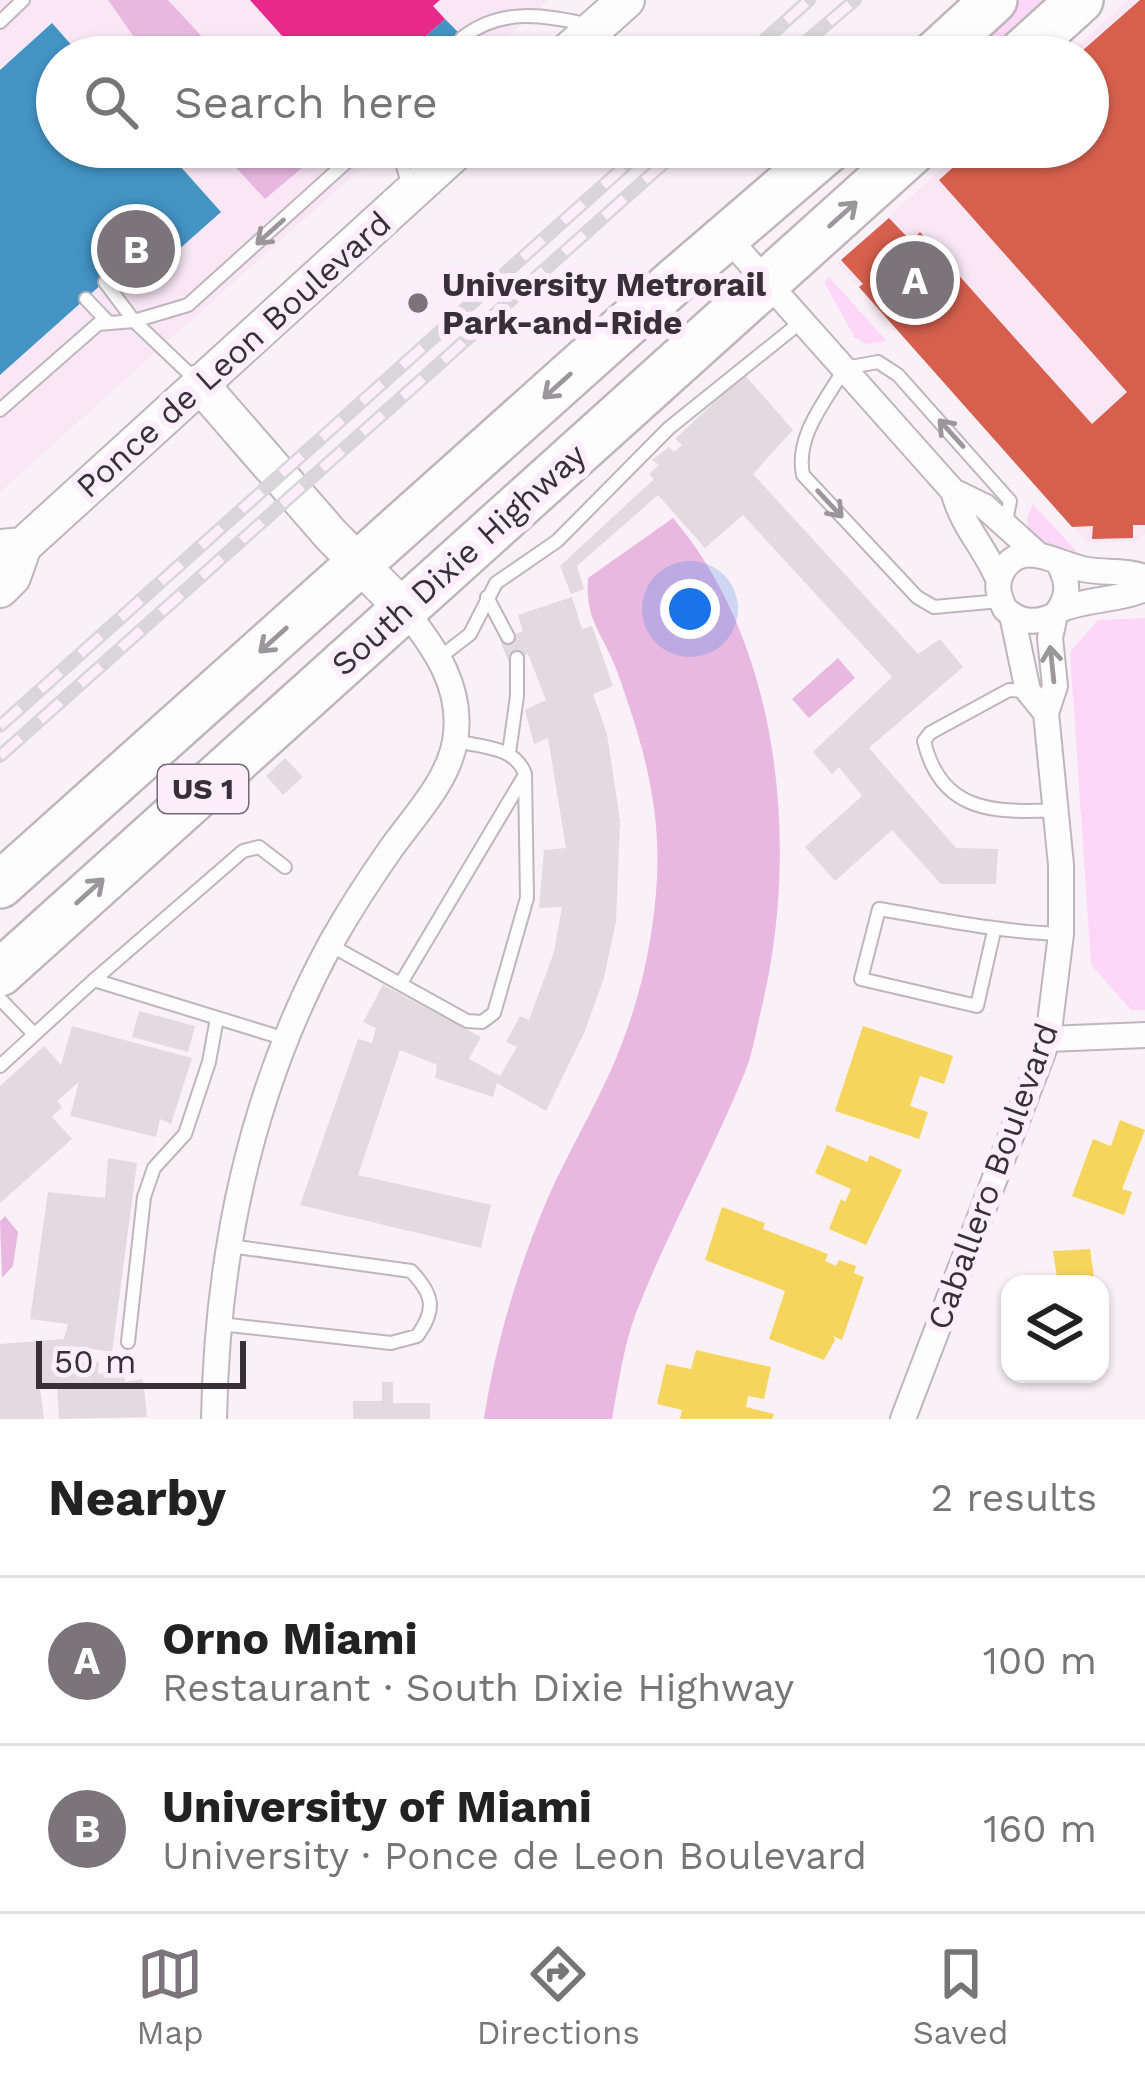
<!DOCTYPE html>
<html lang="en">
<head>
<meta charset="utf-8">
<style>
	:root { --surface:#fff; --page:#f6f6f6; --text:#222; --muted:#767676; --line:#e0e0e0; --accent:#7c747b }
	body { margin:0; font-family:"Work Sans",sans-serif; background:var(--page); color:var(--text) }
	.controls { position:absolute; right:36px; bottom:36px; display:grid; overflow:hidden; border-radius:24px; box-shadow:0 3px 9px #0004 }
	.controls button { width:108px; height:108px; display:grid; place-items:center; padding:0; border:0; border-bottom:3px solid var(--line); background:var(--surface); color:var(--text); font:60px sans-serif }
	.scale { position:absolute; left:36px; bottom:30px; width:210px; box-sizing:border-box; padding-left:12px; border:6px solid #383037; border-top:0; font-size:33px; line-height:42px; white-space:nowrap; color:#383037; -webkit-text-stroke:9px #feedfb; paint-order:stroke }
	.you { position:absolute; left:690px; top:609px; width:42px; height:42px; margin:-30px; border:9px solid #fff; border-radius:50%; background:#1a73e8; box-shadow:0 0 0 18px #1a73e833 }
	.badge { display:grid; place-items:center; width:78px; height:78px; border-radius:50%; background:var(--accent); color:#fff; font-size:39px; font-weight:700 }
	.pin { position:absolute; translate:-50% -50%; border:6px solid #fff; box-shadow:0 3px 12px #0006 }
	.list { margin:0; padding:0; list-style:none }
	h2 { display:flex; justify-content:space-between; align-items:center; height:156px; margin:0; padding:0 48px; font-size:51px }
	h2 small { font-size:39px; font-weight:400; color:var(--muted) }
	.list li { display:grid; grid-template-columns:78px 1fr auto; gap:36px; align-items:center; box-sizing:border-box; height:168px; padding:0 48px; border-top:3px solid var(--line) }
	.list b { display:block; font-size:45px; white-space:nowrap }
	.list p { margin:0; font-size:39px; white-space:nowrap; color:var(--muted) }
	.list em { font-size:39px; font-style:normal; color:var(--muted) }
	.icon { flex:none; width:66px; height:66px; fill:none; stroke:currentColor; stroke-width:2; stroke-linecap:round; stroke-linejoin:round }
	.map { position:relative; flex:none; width:1145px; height:1419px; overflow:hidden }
	.search { position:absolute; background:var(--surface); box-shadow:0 3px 9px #0004; left:36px; right:36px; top:36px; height:132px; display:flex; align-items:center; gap:30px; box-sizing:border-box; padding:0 42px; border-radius:66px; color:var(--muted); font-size:45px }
	.sheet { height:492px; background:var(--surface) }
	nav { display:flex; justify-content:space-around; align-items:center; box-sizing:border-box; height:168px; border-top:3px solid var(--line); background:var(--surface); font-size:33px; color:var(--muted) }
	nav a { display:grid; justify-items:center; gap:6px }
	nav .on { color:var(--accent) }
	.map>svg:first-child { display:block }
	.built { fill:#f9e7f6 }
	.green { fill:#fdd7f7 }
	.water { fill:#e8b8e1 }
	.homes { fill:#f6d55c }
	.shops { fill:#d6604d }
	.schools { fill:#4393c3 }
	.health { fill:#e7298a }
	.building { fill:#e2dae0 }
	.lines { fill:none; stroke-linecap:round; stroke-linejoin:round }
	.lane-casing { stroke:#beb6bc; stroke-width:16 }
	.street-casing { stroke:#beb6bc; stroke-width:28 }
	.secondary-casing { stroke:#beb6bc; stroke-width:40 }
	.highway-casing { stroke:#beb6bc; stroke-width:50 }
	.lane { stroke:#fefdfe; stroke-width:12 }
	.street { stroke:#fefdfe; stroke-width:24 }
	.secondary { stroke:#fefdfe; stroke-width:36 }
	.highway { stroke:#fefdfe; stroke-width:45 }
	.rail-casing { stroke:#d8d6d8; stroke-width:14 }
	.rail { stroke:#feedfb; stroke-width:9; stroke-dasharray:27; stroke-linecap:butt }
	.oneway { stroke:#9b969a }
	.poi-dot { fill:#7c747b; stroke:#feedfb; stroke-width:4.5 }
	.labels { text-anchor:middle; stroke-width:12; stroke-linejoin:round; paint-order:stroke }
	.shield { fill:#feedfb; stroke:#736972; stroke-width:3 }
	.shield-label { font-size:30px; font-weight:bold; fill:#383037 }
	.poi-label { font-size:33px; font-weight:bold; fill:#383037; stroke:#feedfb; text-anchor:start }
	.street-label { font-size:33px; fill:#383037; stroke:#feedfb }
</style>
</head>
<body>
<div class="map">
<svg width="1145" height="1419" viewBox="0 0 1145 1419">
	<rect width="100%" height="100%" fill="#faf1f8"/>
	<path class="built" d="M 0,0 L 549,0 L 485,57 L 57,57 L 57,147 L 385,147 L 0,492 Z
		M 1128,0 L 1145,0 L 1145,534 L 1136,542 L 1087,543 L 837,263 L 966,147 L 1088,147 L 1088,57 L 1065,57 Z"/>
	<path class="green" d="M 1016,0 L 1047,0 L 983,57 L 956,57 Z
		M 829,277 L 887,341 L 866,344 L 855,338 L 824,282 Z
		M 1033,504 L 1080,555 L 1077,558 L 1028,533 L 1027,518 Z
		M 1145,618 L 1145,1010 L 1131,1010 L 1091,965 L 1070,652 L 1098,620 Z"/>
	<path class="water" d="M 108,0 L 168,0 L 221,57 L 148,57 Z
		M 217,147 L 303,147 L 314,158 L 265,199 Z
		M 673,518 C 781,645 799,846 763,1002 C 757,1025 754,1050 745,1072 C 712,1154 668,1231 636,1313 C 624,1345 618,1385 612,1419 L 484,1419 C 495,1346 518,1268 547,1200 C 571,1145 605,1092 625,1035 C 642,989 652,941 656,893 C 663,811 644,747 617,671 C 602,631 585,622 588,578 Z
		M 838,658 L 855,678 L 809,718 L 792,699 Z
		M 5,1216 L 18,1232 L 13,1266 L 2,1278 L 0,1221 Z"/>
	<path class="homes" d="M 863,1026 L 953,1056 L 944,1084 L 920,1076 L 910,1106 L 928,1112 L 919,1139 L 835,1111 Z
		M 1120,1120 L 1145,1130 L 1122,1189 L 1132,1192 L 1124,1215 L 1072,1196 L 1093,1139 L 1111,1146 Z
		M 827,1145 L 867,1162 L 870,1155 L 902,1170 L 866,1245 L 829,1229 L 841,1199 L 845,1202 L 851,1189 L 815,1173 Z
		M 722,1207 L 765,1223 L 763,1229 L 828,1254 L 825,1261 L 836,1266 L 839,1260 L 856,1266 L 854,1273 L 864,1277 L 842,1340 L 833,1336 L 835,1340 L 824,1360 L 769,1339 L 785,1291 L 705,1260 Z
		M 1090,1249 L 1095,1284 L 1058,1284 L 1053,1251 Z
		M 696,1350 L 771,1367 L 764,1399 L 748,1396 L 746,1407 L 774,1414 L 772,1419 L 680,1419 L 682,1410 L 657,1404 L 666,1364 L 691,1369 Z"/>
	<path class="shops" d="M 1140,0 L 1145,0 L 1145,525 L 1133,525 L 1133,538 L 1092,539 L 1093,526 L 1072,527 L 859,287 L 863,284 L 841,260 L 889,218 L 911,241 L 920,232 L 1092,424 L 1127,392 L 939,180 L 976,147 L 1088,147 L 1089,59 L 1082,51 Z"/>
	<path class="schools" d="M 445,19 L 471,45 L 458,57 L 402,57 Z
		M 52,23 L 82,57 L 57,57 L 57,147 L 163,147 L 221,212 L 142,282 L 125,264 L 122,266 L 0,375 L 0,70 Z"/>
	<path class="health" d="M 250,0 L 440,0 L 433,6 L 445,19 L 402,57 L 301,57 Z"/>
	<path class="building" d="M 744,374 L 793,430 L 753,474 L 918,654 L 940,639 L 963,667 L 869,748 L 956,848 L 998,849 L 996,884 L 941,884 L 892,830 L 835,881 L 805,847 L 862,796 L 839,767 L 832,774 L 813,752 L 892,677 L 743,515 L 705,548 L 658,495 L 577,566 L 584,589 L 571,594 L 560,566 L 654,479 L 649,474 L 659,465 L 652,460 L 669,447 L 674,452 L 682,445 L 675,439 Z
		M 572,597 L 582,629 L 592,626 L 613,686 L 593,694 L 607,734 L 620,820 L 616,921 L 604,978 L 584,1033 L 546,1111 L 497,1083 L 493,1097 L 435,1078 L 437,1065 L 400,1050 L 358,1175 L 491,1205 L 481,1248 L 300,1205 L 358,1039 L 372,1043 L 376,1028 L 363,1022 L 383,985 L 481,1037 L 469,1059 L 500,1076 L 517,1047 L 506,1042 L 520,1016 L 529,1020 L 554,952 L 562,907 L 539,908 L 544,850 L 566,848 L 548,738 L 534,744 L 525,710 L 546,700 L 528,654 L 508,661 L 500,640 L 523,631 L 518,615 Z
		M 285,758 L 303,777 L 283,795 L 266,776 Z
		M 139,1011 L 195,1026 L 188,1052 L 132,1037 Z
		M 72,1026 L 192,1058 L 171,1124 L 160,1119 L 156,1137 L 70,1116 L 79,1082 L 57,1101 L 62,1107 L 52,1117 L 72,1139 L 0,1203 L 0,1086 L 44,1046 L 61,1065 Z
		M 108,1158 L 137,1163 L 112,1352 L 73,1346 L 70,1364 L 99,1362 L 98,1374 L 124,1371 L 125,1382 L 143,1379 L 147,1417 L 59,1419 L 57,1385 L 40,1388 L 44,1419 L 0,1419 L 0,1344 L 64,1339 L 68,1324 L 30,1319 L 48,1192 L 105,1198 Z
		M 382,1382 L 393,1382 L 393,1403 L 430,1403 L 430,1419 L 353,1419 L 353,1401 L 382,1401 Z"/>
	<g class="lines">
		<defs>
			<path id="lane" d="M 0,22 L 23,0
				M 462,38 C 501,7 544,15 590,25
				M 397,147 L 409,186
				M 105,282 L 134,321 L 198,382
				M 86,299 L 108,322
				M 0,410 L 98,324 L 134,321 L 188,305 L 363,147
				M 487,597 L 508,637
				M 1000,601 L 934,607 L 917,597 L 803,475 C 795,436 825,402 845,368 L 878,362 L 898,375 L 1010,501 L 1005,526
				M 439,658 L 470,634 L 496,583 L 557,541 L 669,428 L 802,321
				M 1027,691 L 1009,690 L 930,733 L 924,741 C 941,813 995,813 1056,810
				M 509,753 L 517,696 L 517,658
				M 994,931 L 977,1006 L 861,979 L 879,909 C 940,919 999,932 1061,934
				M 330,945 L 467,1021 L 482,1022 L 494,1013 L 527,898 L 525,774 C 515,746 481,747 455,741
				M 94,980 L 243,851 L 259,847 L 285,867
				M 401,983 L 523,778
				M 0,999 L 34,1034
				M 0,1066 L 94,980 L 286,1039
				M 220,1324 L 391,1343 L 417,1336 C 437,1309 433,1294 411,1271 L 230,1246
				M 128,1342 L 144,1197 L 154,1168 L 185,1134 L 209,1062 L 217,1018"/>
			<path id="street" d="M 726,236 L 953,491 L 984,506 L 1036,553
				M 953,491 C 964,530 984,545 999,581
				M 1058,562 C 1069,582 1070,597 1055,615 C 1036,624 1020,623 1005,609 C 999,597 995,585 1002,572 C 1022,536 1059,566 1088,570 C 1108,573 1125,570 1145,577
				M 1059,610 C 1088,598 1117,601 1145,589
				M 1012,615 L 1028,691 L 1046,713
				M 1048,1039 L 1145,1035
				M 214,1419 C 217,1253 251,1090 331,943 C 349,911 369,880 390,850 C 413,817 448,782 455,741 C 464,688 435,648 404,609
				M 903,1419 L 1048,1039 L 1061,934 L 1061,865 L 1046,713 L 1055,686 L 1050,638 L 1055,615"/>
			<path id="secondary" d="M 562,57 L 626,0
				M 199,383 L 331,535 L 404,609
				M 0,548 L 23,546 L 461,147
				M 0,589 L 12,577 L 23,546"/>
			<path id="highway" d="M 932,57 L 994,0
				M 1017,57 L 1080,0
				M 0,885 L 675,281 L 831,147
				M 0,973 L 917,147"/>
		</defs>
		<use href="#lane" class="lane-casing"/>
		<use href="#street" class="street-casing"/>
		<use href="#secondary" class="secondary-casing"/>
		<use href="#highway" class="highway-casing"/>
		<use href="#lane" class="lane"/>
		<use href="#street" class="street"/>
		<use href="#secondary" class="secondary"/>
		<use href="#highway" class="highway"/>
		<defs>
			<path id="rail" d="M 746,57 L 809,0
				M 788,57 L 855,0
				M 0,726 L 646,147
				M 0,756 L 682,147"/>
		</defs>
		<use href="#rail" class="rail-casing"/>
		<use href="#rail" class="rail"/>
	</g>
	<defs><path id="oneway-shaft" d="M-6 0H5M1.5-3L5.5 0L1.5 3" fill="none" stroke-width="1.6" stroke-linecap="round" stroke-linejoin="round" transform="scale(3)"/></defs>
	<g class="oneway">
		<use href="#oneway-shaft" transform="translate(843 214) rotate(-42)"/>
		<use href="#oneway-shaft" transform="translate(270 232) rotate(138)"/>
		<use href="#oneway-shaft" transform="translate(557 386) rotate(138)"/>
		<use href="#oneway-shaft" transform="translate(951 433) rotate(-132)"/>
		<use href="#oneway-shaft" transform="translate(830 504) rotate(47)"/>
		<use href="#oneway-shaft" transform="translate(273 640) rotate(138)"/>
		<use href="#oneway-shaft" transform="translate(1052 664) rotate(-96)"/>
		<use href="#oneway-shaft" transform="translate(90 891) rotate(-42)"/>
	</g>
	<circle class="poi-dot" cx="418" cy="303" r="12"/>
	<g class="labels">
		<rect class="shield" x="158" y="765" width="90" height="48" rx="9"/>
		<g class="shield-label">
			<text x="203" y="799">US 1</text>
		</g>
		<g class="poi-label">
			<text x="442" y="296">University Metrorail<tspan x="442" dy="38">Park-and-Ride</tspan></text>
		</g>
		<g class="street-label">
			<text transform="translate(233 354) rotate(-42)" y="12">Ponce de Leon Boulevard</text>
			<text transform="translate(458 559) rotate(-42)" y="12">South Dixie Highway</text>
			<text transform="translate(992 1176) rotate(-70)" y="12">Caballero Boulevard</text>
		</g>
	</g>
</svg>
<div class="controls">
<button><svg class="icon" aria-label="layers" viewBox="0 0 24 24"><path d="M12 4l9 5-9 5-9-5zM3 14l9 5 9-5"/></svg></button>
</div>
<div class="scale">50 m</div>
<div class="you"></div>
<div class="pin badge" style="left:915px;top:280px">A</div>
<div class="pin badge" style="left:136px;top:249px">B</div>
<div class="search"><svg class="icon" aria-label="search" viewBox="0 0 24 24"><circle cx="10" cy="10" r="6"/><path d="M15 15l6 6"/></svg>Search here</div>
</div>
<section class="sheet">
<h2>Nearby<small>2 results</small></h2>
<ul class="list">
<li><span class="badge">A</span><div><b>Orno Miami</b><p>Restaurant · South Dixie Highway</p></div><em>100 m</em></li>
<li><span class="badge">B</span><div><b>University of Miami</b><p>University · Ponce de Leon Boulevard</p></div><em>160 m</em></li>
</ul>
</section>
<nav>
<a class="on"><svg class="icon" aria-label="map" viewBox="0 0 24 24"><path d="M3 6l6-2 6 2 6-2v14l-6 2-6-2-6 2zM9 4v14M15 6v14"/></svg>Map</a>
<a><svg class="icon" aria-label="directions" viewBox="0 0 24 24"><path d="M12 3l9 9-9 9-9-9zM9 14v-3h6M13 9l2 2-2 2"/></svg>Directions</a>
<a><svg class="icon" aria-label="saved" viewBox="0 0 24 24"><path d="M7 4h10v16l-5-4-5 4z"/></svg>Saved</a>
</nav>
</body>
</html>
